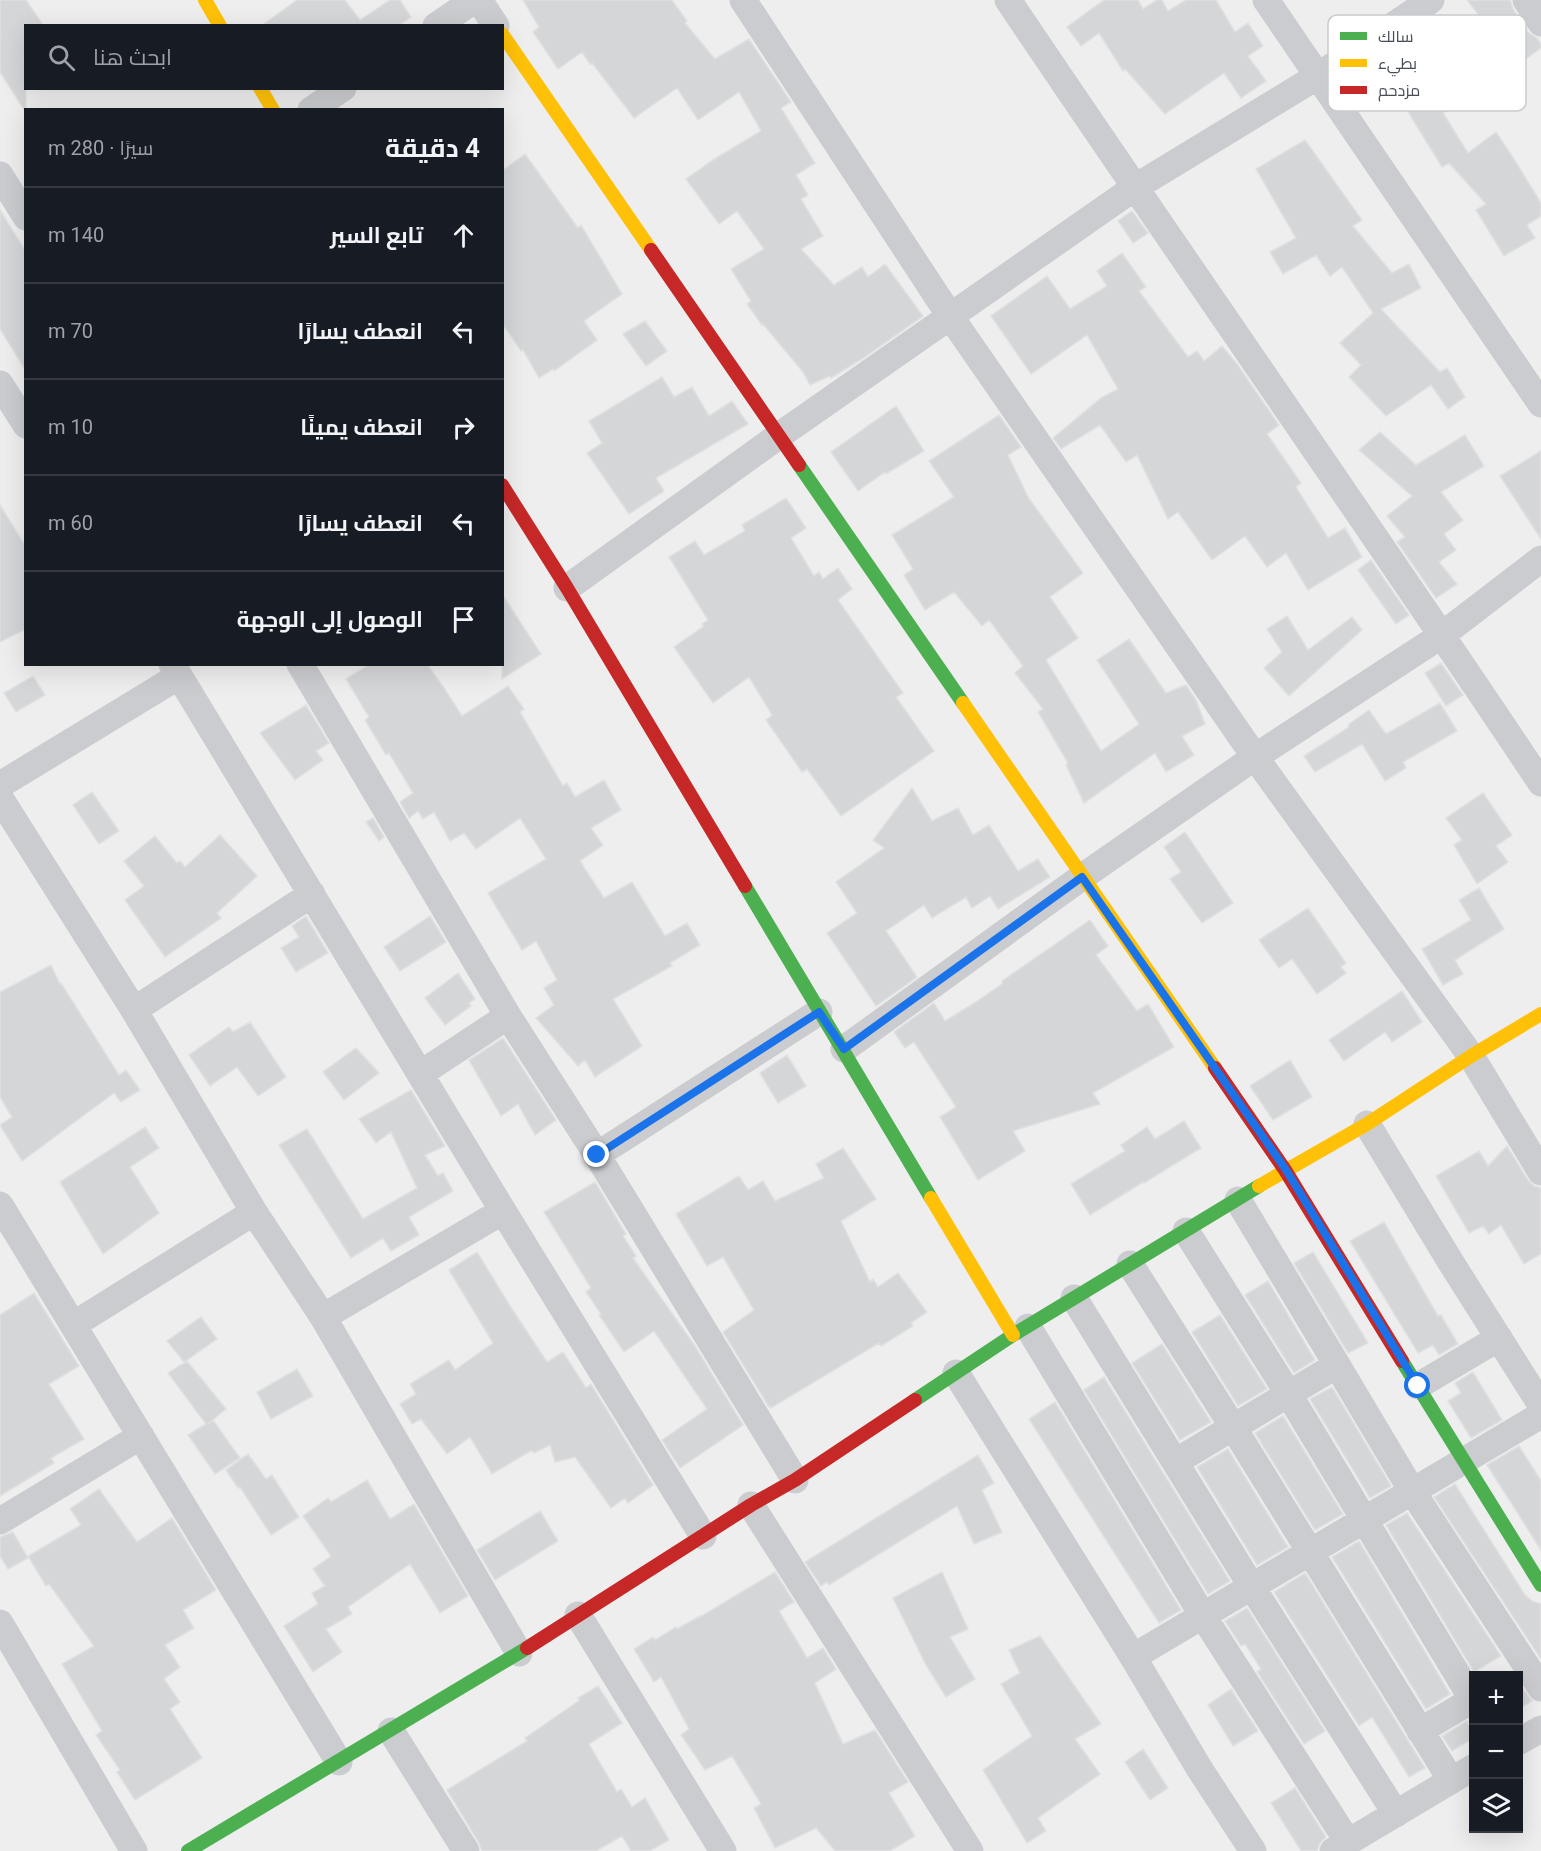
<!DOCTYPE html>
<html lang="ar">
<head>
<meta charset="utf-8">
<style>
	:root { --surface:#171b24; --page:#242831; --text:#f1f3f6; --muted:#9ea1a6; --line:#363941 }
	body { margin:0; font-family:Roboto,Cairo,sans-serif; background:var(--page); color:var(--text); direction:rtl }
	.controls { position:absolute; right:18px; bottom:18px; display:grid; overflow:hidden; border-radius:0px; box-shadow:0 6px 24px #0002 }
	.controls button { width:54px; height:54px; display:grid; place-items:center; padding:0; border:0; border-bottom:2px solid var(--line); background:var(--surface); color:var(--text); font:30px sans-serif }
	.stop { position:absolute; width:18px; height:18px; margin:-14px; border:4px solid #1a73e8; border-radius:50%; background:#fff }
	.stop.end { background:#1a73e8; border-color:#fff; box-shadow:0 2px 6px #0008 }
	.list { margin:0; padding:0; list-style:none }
	h2 { display:flex; justify-content:space-between; align-items:center; height:78px; margin:0; padding:0 24px; font-size:26px }
	h2 small { font-size:20px; font-weight:400; color:var(--muted) }
	.list li { display:grid; grid-template-columns:39px 1fr auto; gap:18px; align-items:center; box-sizing:border-box; height:96px; padding:0 24px; border-top:2px solid var(--line) }
	.list b { display:block; font-size:22px; white-space:nowrap }
	.list em { font-size:20px; font-style:normal; color:var(--muted) }
	.icon { flex:none; width:33px; height:33px; fill:none; stroke:currentColor; stroke-width:2; stroke-linecap:round; stroke-linejoin:round }
	.map { position:relative; flex:none; width:1541px; height:1851px; overflow:hidden; direction:ltr }
	.search { position:absolute; background:var(--surface); box-shadow:0 6px 24px #0002; left:24px; top:24px; width:480px; height:66px; display:flex; align-items:center; gap:15px; box-sizing:border-box; padding:0 21px; border-radius:0px; color:var(--muted); font-size:22px }
	.panel { position:absolute; background:var(--surface); box-shadow:0 6px 24px #0002; left:24px; top:108px; width:480px; height:558px; border-radius:0px; direction:rtl }
	.map>svg:first-child { display:block }
	.building { fill:#d5d6d8; stroke:#dfe0e1; stroke-width:1.5 }
	.lines { fill:none; stroke-linecap:round; stroke-linejoin:round }
	.street { stroke:#cacccf; stroke-width:27 }
	.fast { stroke:#4caf50; stroke-width:14 }
	.slow { stroke:#ffc107; stroke-width:14 }
	.jam { stroke:#c62828; stroke-width:14 }
	.route { stroke:#1a73e8; stroke-width:8 }
	.key { fill:#fff; stroke:#c8cacd; stroke-width:1.5 }
	.key-label { font-size:16px; fill:#474e58 }
</style>
</head>
<body>
<div class="map">
<svg width="1541" height="1851" viewBox="0 0 1541 1851">
	<rect width="100%" height="100%" fill="#eee"/>
	<path class="building" d="M 0,0 L 26,0 L 44,26 L 26,26 L 26,113 L 0,72 Z
		M 297,0 L 345,0 L 360,20 L 390,0 L 400,0 L 411,17 L 398,26 L 261,26 Z
		M 523,0 L 672,0 L 687,21 L 685,23 L 715,59 L 749,39 L 791,102 L 781,108 L 815,163 L 796,175 L 808,195 L 801,199 L 823,236 L 801,249 L 834,285 L 862,267 L 868,277 L 885,264 L 923,316 L 862,359 L 831,378 L 830,376 L 810,385 L 803,372 L 763,324 L 762,325 L 747,304 L 751,301 L 731,269 L 764,249 L 737,211 L 719,224 L 686,179 L 713,160 L 761,131 L 739,92 L 698,120 L 677,88 L 634,118 L 592,63 L 590,64 L 582,52 L 558,69 L 533,32 L 539,27 Z
		M 1104,0 L 1138,0 L 1143,9 L 1157,0 L 1162,0 L 1168,11 L 1186,0 L 1216,0 L 1235,32 L 1248,23 L 1263,46 L 1248,56 L 1266,81 L 1241,98 L 1224,73 L 1165,114 L 1125,69 L 1123,71 L 1099,33 L 1081,46 L 1067,27 Z
		M 1467,0 L 1510,0 L 1513,9 L 1528,32 L 1537,38 L 1541,44 L 1541,48 L 1509,71 L 1443,113 L 1468,153 L 1496,132 L 1512,156 L 1541,203 L 1541,216 L 1527,225 L 1535,238 L 1504,256 L 1476,210 L 1486,204 L 1449,163 L 1442,167 L 1413,120 L 1380,59 L 1413,43 L 1419,34 L 1439,48 L 1481,18 Z
		M 1305,140 L 1362,220 L 1353,226 L 1392,273 L 1409,264 L 1421,288 L 1381,309 L 1440,372 L 1447,368 L 1465,397 L 1448,409 L 1431,385 L 1386,416 L 1349,377 L 1361,365 L 1340,343 L 1373,313 L 1342,267 L 1330,276 L 1316,255 L 1283,274 L 1270,252 L 1296,238 L 1256,169 Z
		M 525,154 L 578,228 L 581,225 L 622,294 L 584,321 L 597,340 L 554,371 L 553,369 L 539,378 L 523,350 L 521,351 L 502,323 L 502,171 Z
		M 0,210 L 26,252 L 26,371 L 0,329 Z
		M 1132,211 L 1148,233 L 1133,243 L 1118,221 Z
		M 1122,253 L 1146,287 L 1139,291 L 1188,357 L 1197,351 L 1204,361 L 1222,346 L 1237,364 L 1279,425 L 1267,434 L 1301,483 L 1296,487 L 1328,538 L 1345,528 L 1362,557 L 1308,590 L 1286,553 L 1267,567 L 1245,536 L 1212,560 L 1178,512 L 1168,519 L 1137,455 L 1126,462 L 1100,425 L 1061,449 L 1053,438 L 1101,398 L 1118,389 L 1087,335 L 1031,374 L 991,316 L 1047,276 L 1070,309 L 1107,286 L 1097,271 Z
		M 645,321 L 667,351 L 646,366 L 623,334 Z
		M 662,377 L 674,397 L 692,387 L 709,416 L 732,401 L 748,424 L 656,478 L 664,491 L 629,514 L 587,453 L 602,443 L 589,421 Z
		M 896,406 L 924,451 L 886,474 L 885,472 L 858,491 L 831,452 Z
		M 999,415 L 1021,447 L 1008,455 L 1028,497 L 1083,573 L 1050,597 L 1078,638 L 1046,660 L 1101,751 L 1139,724 L 1097,660 L 1129,639 L 1166,693 L 1186,685 L 1196,700 L 1205,724 L 1182,736 L 1194,755 L 1166,772 L 1155,753 L 1084,803 L 1066,765 L 1068,763 L 1038,712 L 1043,709 L 1015,673 L 1023,666 L 989,620 L 982,626 L 954,592 L 925,610 L 904,575 L 913,569 L 892,535 L 954,497 L 929,461 Z
		M 1380,432 L 1416,465 L 1465,435 L 1484,466 L 1441,492 L 1463,520 L 1444,534 L 1456,550 L 1439,562 L 1457,584 L 1436,598 L 1397,542 L 1405,537 L 1387,516 L 1412,496 L 1359,450 Z
		M 1541,451 L 1541,539 L 1500,476 Z
		M 786,498 L 806,528 L 791,538 L 814,576 L 819,572 L 823,579 L 838,568 L 852,589 L 838,600 L 903,693 L 896,697 L 934,751 L 841,816 L 807,769 L 802,772 L 766,720 L 772,715 L 749,677 L 713,703 L 674,647 L 704,626 L 702,624 L 708,620 L 669,557 L 695,541 L 704,555 L 745,531 L 742,525 Z
		M 0,505 L 26,547 L 26,629 L 0,642 Z
		M 1371,560 L 1409,615 L 1396,624 L 1358,570 Z
		M 502,594 L 541,654 L 502,679 Z
		M 1287,616 L 1308,650 L 1352,617 L 1362,630 L 1289,696 L 1264,668 L 1282,652 L 1267,629 Z
		M 1441,663 L 1463,695 L 1446,706 L 1425,673 Z
		M 370,664 L 427,664 L 444,688 L 462,716 L 508,686 L 524,709 L 520,712 L 563,786 L 567,783 L 575,797 L 604,780 L 621,810 L 591,828 L 603,845 L 580,861 L 604,898 L 632,882 L 665,936 L 687,923 L 700,945 L 670,963 L 672,966 L 613,999 L 642,1046 L 595,1077 L 585,1060 L 578,1066 L 536,1018 L 554,1005 L 544,988 L 557,980 L 536,941 L 522,950 L 488,893 L 546,859 L 520,818 L 476,849 L 464,833 L 450,841 L 434,812 L 423,819 L 418,811 L 409,818 L 400,802 L 413,793 L 389,753 L 386,755 L 365,720 L 369,717 L 346,679 Z
		M 33,676 L 45,695 L 16,712 L 4,693 Z
		M 1440,703 L 1457,731 L 1403,762 L 1406,768 L 1385,781 L 1362,744 L 1315,772 L 1304,756 L 1349,727 L 1348,725 L 1369,710 L 1386,734 Z
		M 306,705 L 329,743 L 316,751 L 323,760 L 295,780 L 260,733 Z
		M 912,788 L 932,821 L 958,808 L 973,835 L 989,825 L 1018,871 L 1038,859 L 1050,877 L 998,909 L 990,896 L 972,908 L 966,897 L 932,918 L 924,905 L 886,931 L 917,977 L 876,1006 L 827,933 L 857,913 L 836,882 L 884,848 L 873,840 Z
		M 92,792 L 119,831 L 99,844 L 73,805 Z
		M 1483,793 L 1512,835 L 1496,846 L 1508,862 L 1477,884 L 1454,845 L 1462,840 L 1446,818 Z
		M 373,818 L 384,837 L 379,841 L 366,822 Z
		M 1185,832 L 1233,903 L 1202,923 L 1170,879 L 1181,872 L 1164,847 Z
		M 220,835 L 257,876 L 217,913 L 221,918 L 165,957 L 125,900 L 144,886 L 124,861 L 155,836 L 177,863 L 180,861 L 185,867 Z
		M 1479,888 L 1504,929 L 1455,960 L 1463,974 L 1443,985 L 1422,949 L 1471,920 L 1459,900 Z
		M 1308,908 L 1346,963 L 1341,967 L 1346,973 L 1317,994 L 1292,959 L 1279,968 L 1259,940 Z
		M 306,916 L 328,953 L 296,972 L 281,948 L 299,937 L 292,926 Z
		M 430,916 L 446,942 L 400,971 L 384,947 Z
		M 1090,920 L 1108,946 L 1096,955 L 1137,1011 L 1148,1004 L 1174,1047 L 1093,1093 L 1100,1104 L 1013,1131 L 1025,1151 L 978,1180 L 940,1117 L 956,1107 L 914,1042 L 905,1048 L 894,1032 L 934,1003 L 945,1021 L 976,1002 L 1003,983 L 1002,981 Z
		M 51,965 L 60,984 L 61,983 L 119,1075 L 126,1070 L 140,1090 L 121,1102 L 114,1093 L 22,1161 L 0,1125 L 12,1117 L 0,1097 L 0,992 Z
		M 458,973 L 475,999 L 469,1003 L 471,1006 L 445,1025 L 425,998 Z
		M 1402,991 L 1422,1022 L 1392,1042 L 1385,1032 L 1344,1061 L 1329,1040 Z
		M 250,1022 L 286,1077 L 258,1096 L 237,1067 L 210,1086 L 189,1055 L 229,1027 L 233,1032 Z
		M 503,1038 L 556,1120 L 535,1135 L 518,1104 L 501,1116 L 469,1060 Z
		M 356,1048 L 379,1073 L 344,1100 L 323,1072 Z
		M 787,1055 L 806,1086 L 778,1103 L 760,1073 Z
		M 1290,1060 L 1312,1097 L 1273,1120 L 1250,1086 Z
		M 411,1090 L 445,1146 L 425,1155 L 438,1176 L 443,1173 L 453,1191 L 409,1217 L 419,1235 L 391,1251 L 383,1238 L 351,1258 L 279,1145 L 307,1129 L 363,1219 L 417,1188 L 391,1132 L 376,1143 L 359,1119 Z
		M 1184,1121 L 1201,1148 L 1144,1183 L 1143,1182 L 1090,1215 L 1071,1184 L 1125,1151 L 1121,1145 L 1147,1127 L 1155,1139 Z
		M 145,1127 L 159,1148 L 130,1167 L 159,1213 L 103,1254 L 60,1182 Z
		M 1507,1146 L 1528,1180 L 1534,1186 L 1541,1188 L 1541,1254 L 1524,1264 L 1501,1225 L 1489,1234 L 1483,1226 L 1469,1233 L 1436,1176 L 1479,1151 L 1488,1166 Z
		M 843,1148 L 876,1199 L 841,1221 L 870,1282 L 873,1279 L 878,1287 L 898,1273 L 927,1312 L 911,1323 L 913,1326 L 881,1346 L 879,1343 L 771,1408 L 770,1406 L 769,1407 L 723,1332 L 754,1310 L 723,1257 L 707,1266 L 676,1214 L 739,1176 L 748,1190 L 763,1181 L 775,1201 L 824,1178 L 816,1164 Z
		M 595,1182 L 626,1234 L 623,1236 L 636,1256 L 633,1258 L 695,1346 L 743,1425 L 680,1468 L 662,1440 L 707,1409 L 654,1331 L 624,1352 L 599,1315 L 601,1314 L 586,1292 L 591,1288 L 544,1212 Z
		M 1384,1222 L 1438,1316 L 1441,1315 L 1458,1344 L 1439,1355 L 1433,1345 L 1418,1353 L 1350,1241 Z
		M 477,1252 L 512,1309 L 547,1362 L 563,1352 L 586,1388 L 591,1384 L 653,1485 L 628,1503 L 625,1498 L 611,1508 L 575,1457 L 555,1462 L 550,1445 L 534,1453 L 532,1450 L 492,1474 L 470,1437 L 447,1454 L 421,1419 L 412,1424 L 400,1404 L 416,1394 L 410,1384 L 449,1360 L 455,1370 L 493,1343 L 449,1270 Z
		M 1313,1252 L 1368,1343 L 1348,1353 L 1294,1263 Z
		M 1268,1281 L 1315,1360 L 1294,1373 L 1245,1295 Z
		M 34,1293 L 79,1366 L 49,1384 L 84,1439 L 51,1458 L 54,1463 L 0,1496 L 0,1315 Z
		M 1220,1315 L 1267,1389 L 1238,1406 L 1192,1332 Z
		M 201,1317 L 217,1339 L 184,1362 L 167,1341 Z
		M 1162,1344 L 1211,1422 L 1180,1440 L 1132,1363 Z
		M 187,1361 L 226,1409 L 208,1424 L 213,1420 L 240,1458 L 215,1474 L 188,1435 L 206,1424 L 168,1373 Z
		M 297,1369 L 313,1396 L 271,1419 L 257,1392 Z
		M 1473,1372 L 1502,1420 L 1471,1438 L 1448,1401 L 1461,1393 L 1455,1383 Z
		M 1104,1377 L 1230,1581 L 1208,1594 L 1084,1390 Z
		M 1332,1387 L 1391,1486 L 1370,1498 L 1310,1399 Z
		M 1055,1402 L 1181,1610 L 1159,1623 L 1029,1419 Z
		M 1283,1416 L 1343,1514 L 1315,1530 L 1255,1433 Z
		M 1519,1446 L 1541,1481 L 1541,1550 L 1487,1465 Z
		M 1228,1449 L 1288,1547 L 1257,1565 L 1197,1467 Z
		M 248,1454 L 266,1479 L 272,1475 L 299,1517 L 271,1535 L 240,1487 L 238,1488 L 226,1470 Z
		M 978,1455 L 994,1483 L 982,1490 L 1002,1532 L 974,1544 L 957,1506 L 829,1585 L 827,1582 L 821,1586 L 805,1562 Z
		M 367,1480 L 390,1519 L 414,1504 L 468,1596 L 440,1613 L 410,1564 L 348,1607 L 352,1614 L 326,1629 L 342,1652 L 313,1672 L 284,1626 L 318,1604 L 312,1593 L 325,1586 L 313,1569 L 331,1556 L 303,1516 L 328,1498 L 331,1502 Z
		M 1455,1484 L 1525,1595 L 1532,1601 L 1541,1604 L 1541,1659 L 1434,1497 Z
		M 99,1489 L 137,1542 L 172,1518 L 216,1590 L 183,1610 L 194,1628 L 165,1645 L 180,1667 L 164,1679 L 180,1702 L 170,1709 L 202,1758 L 135,1800 L 117,1772 L 120,1770 L 96,1735 L 102,1731 L 62,1664 L 94,1646 L 49,1584 L 46,1586 L 28,1556 L 81,1525 L 70,1509 Z
		M 540,1511 L 558,1541 L 495,1580 L 477,1550 Z
		M 1407,1513 L 1501,1656 L 1474,1672 L 1386,1525 Z
		M 13,1532 L 28,1558 L 8,1569 L 0,1556 L 0,1537 Z
		M 1359,1541 L 1450,1694 L 1426,1709 L 1332,1557 Z
		M 775,1572 L 794,1602 L 779,1611 L 807,1658 L 823,1648 L 836,1669 L 815,1683 L 843,1744 L 875,1730 L 908,1782 L 889,1793 L 915,1836 L 890,1851 L 835,1851 L 816,1828 L 775,1848 L 754,1808 L 761,1804 L 732,1756 L 705,1770 L 681,1735 L 689,1729 L 661,1677 L 654,1682 L 634,1649 L 653,1637 L 655,1640 L 676,1627 L 677,1629 L 700,1616 L 700,1617 Z
		M 942,1572 L 968,1629 L 950,1637 L 975,1679 L 946,1697 L 926,1665 L 893,1598 Z
		M 1305,1573 L 1425,1768 L 1409,1777 L 1372,1717 L 1359,1726 L 1274,1592 Z
		M 1247,1608 L 1325,1731 L 1304,1744 L 1257,1672 L 1261,1669 L 1245,1644 L 1241,1646 L 1225,1621 Z
		M 1040,1636 L 1101,1724 L 1075,1739 L 1100,1774 L 1038,1818 L 1046,1831 L 1027,1843 L 983,1770 L 1032,1736 L 1001,1684 L 1020,1673 L 1009,1650 Z
		M 1518,1682 L 1532,1701 L 1518,1709 Z
		M 598,1686 L 622,1723 L 589,1744 L 617,1792 L 621,1789 L 632,1807 L 645,1798 L 669,1840 L 650,1851 L 631,1851 L 622,1836 L 596,1851 L 482,1851 L 479,1843 L 447,1790 L 527,1741 L 525,1738 L 580,1700 L 578,1698 Z
		M 1231,1689 L 1258,1731 L 1233,1746 L 1208,1705 Z
		M 1467,1721 L 1473,1732 L 1473,1738 L 1452,1751 L 1442,1736 Z
		M 1143,1749 L 1168,1788 L 1150,1800 L 1125,1762 Z
		M 1295,1788 L 1326,1837 L 1320,1843 L 1317,1851 L 1301,1851 L 1271,1803 Z"/>
	<g class="lines">
		<path class="street" d="M 479,0 L 496,26
			M 743,0 L 950,316 L 1255,757 L 1471,1056 L 1541,1172
			M 1008,0 C 1184,262 1366,520 1541,783
			M 1266,0 L 1541,404
			M 1526,0 L 1541,23
			M 436,26 L 474,0
			M 311,110 L 343,88
			M 0,175 L 26,217
			M 0,384 L 26,425
			M 567,588 L 780,435 L 1134,188 L 1318,76 L 1431,0
			M 172,664 L 503,1211 L 703,1536
			M 300,664 L 508,1016 L 597,1155 L 795,1480
			M 0,785 L 179,676
			M 0,798 L 134,1010 L 254,1212 L 323,1317 L 519,1653
			M 134,1010 L 312,894
			M 844,1049 L 1082,877 L 1255,757 L 1442,635 L 1541,559
			M 420,1074 L 508,1016
			M 1367,1124 L 1450,1261 L 1541,1405
			M 597,1155 L 819,1012
			M 0,1205 L 339,1762
			M 1186,1231 L 1288,1393 L 1474,1702
			M 1130,1264 L 1233,1427 L 1451,1780
			M 1074,1298 L 1252,1587 L 1396,1814
			M 323,1317 L 503,1211
			M 73,1325 L 254,1212
			M 1028,1327 L 1203,1616 L 1348,1842
			M 1337,1365 L 1412,1491 L 1541,1688
			M 956,1373 L 1133,1657 L 1199,1768 L 1253,1851
			M 1418,1386 L 1499,1338
			M 1175,1462 L 1337,1365 L 1238,1200
			M 751,1505 L 970,1851
			M 0,1521 L 141,1436
			M 578,1615 L 723,1851
			M 0,1623 L 134,1851
			M 1133,1657 L 1541,1415
			M 391,1731 L 466,1851
			M 1420,1731 L 1472,1700
			M 1518,1742 L 1541,1729
			M 1333,1851 L 1474,1767"/>
		<path class="fast" d="M 799,465 L 963,703
			M 745,886 L 931,1198
			M 1402,1361 L 1541,1585
			M 915,1400 L 1013,1335 L 1259,1186
			M 188,1851 L 527,1648"/>
		<path class="slow" d="M 205,0 L 220,26
			M 502,34 L 651,250
			M 260,88 L 273,110
			M 963,703 L 1215,1068
			M 1259,1186 L 1367,1124 L 1471,1056 L 1541,1014
			M 931,1198 L 1013,1335"/>
		<path class="jam" d="M 651,250 L 799,465
			M 502,485 L 567,588 L 745,886
			M 1215,1068 L 1285,1170 L 1402,1361
			M 527,1648 L 751,1505 L 795,1480 L 915,1400"/>
	</g>
	<g class="lines">
		<path class="route" d="M 597,1155 L 819,1012 L 844,1049 L 1082,877 L 1286,1170 L 1418,1386"/>
	</g>
	<rect x="1328" y="15" width="198" height="96" rx="9" class="key"/>
	<rect x="1340" y="32" width="27" height="8" fill="#4caf50"/>
	<rect x="1340" y="59" width="27" height="8" fill="#ffc107"/>
	<rect x="1340" y="86" width="27" height="8" fill="#c62828"/>
	<g class="key-label">
		<text x="1378" y="42">سالك</text>
		<text x="1378" y="69">بطيء</text>
		<text x="1378" y="96">مزدحم</text>
	</g>
</svg>
<div class="controls">
<button>+</button>
<button>−</button>
<button><svg class="icon" aria-label="layers" viewBox="0 0 24 24"><path d="M12 4l9 5-9 5-9-5zM3 14l9 5 9-5"/></svg></button>
</div>
<div class="stop" style="left:1418px;top:1386px"></div>
<div class="stop end" style="left:597px;top:1155px"></div>
<div class="search"><svg class="icon" aria-label="search" viewBox="0 0 24 24"><circle cx="10" cy="10" r="6"/><path d="M15 15l6 6"/></svg>ابحث هنا</div>
<section class="panel">
<h2>4 دقيقة<small>سيرًا · 280 m</small></h2>
<ul class="list">
<li><svg class="icon" aria-label="ahead" viewBox="0 0 24 24"><path d="M12 20V5M6 11l6-6 6 6"/></svg><div><b>تابع السير</b></div><em>140 m</em></li>
<li><svg class="icon" aria-label="left" viewBox="0 0 24 24"><path d="M17 20v-9H6M10 6l-5 5 5 5"/></svg><div><b>انعطف يسارًا</b></div><em>70 m</em></li>
<li><svg class="icon" aria-label="right" viewBox="0 0 24 24"><path d="M7 20v-9h11M14 6l5 5-5 5"/></svg><div><b>انعطف يمينًا</b></div><em>10 m</em></li>
<li><svg class="icon" aria-label="left" viewBox="0 0 24 24"><path d="M17 20v-9H6M10 6l-5 5 5 5"/></svg><div><b>انعطف يسارًا</b></div><em>60 m</em></li>
<li><svg class="icon" aria-label="arrive" viewBox="0 0 24 24"><path d="M6 21V4h12l-3 4 3 4H6"/></svg><div><b>الوصول إلى الوجهة</b></div></li>
</ul>
</section>
</div>
</body>
</html>
